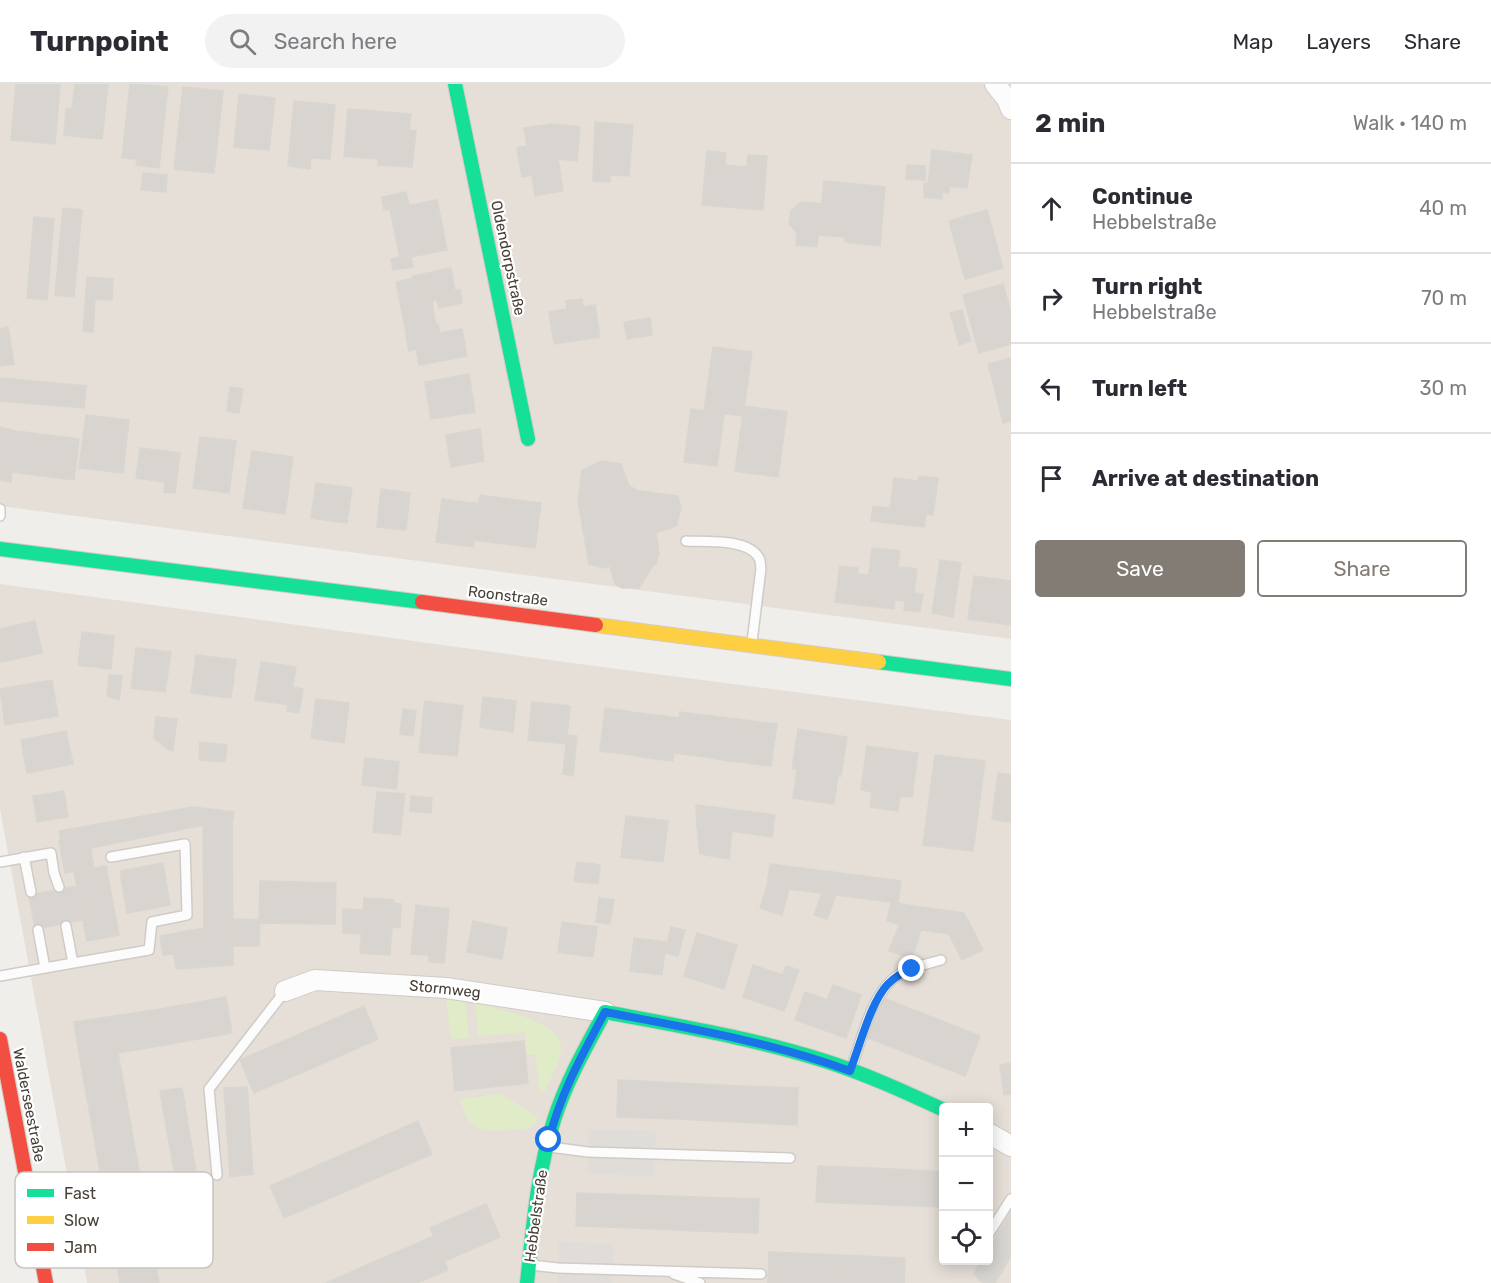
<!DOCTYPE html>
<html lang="en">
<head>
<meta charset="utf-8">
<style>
	:root { --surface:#fff; --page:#f2f2f3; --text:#2b2b33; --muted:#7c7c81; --line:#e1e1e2; --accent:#827c74 }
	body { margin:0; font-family:Rubik,sans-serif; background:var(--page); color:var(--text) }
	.controls { position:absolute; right:18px; bottom:18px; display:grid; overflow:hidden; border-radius:6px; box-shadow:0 3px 15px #0003 }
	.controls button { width:54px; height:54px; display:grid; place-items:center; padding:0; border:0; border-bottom:2px solid var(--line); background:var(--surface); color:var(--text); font:30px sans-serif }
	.stop { position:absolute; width:18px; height:18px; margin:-14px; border:4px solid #1a73e8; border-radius:50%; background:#fff }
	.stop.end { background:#1a73e8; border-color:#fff; box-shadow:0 2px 6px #0008 }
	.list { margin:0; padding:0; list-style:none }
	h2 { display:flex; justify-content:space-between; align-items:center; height:78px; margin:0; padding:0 24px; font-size:26px }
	h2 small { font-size:20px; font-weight:400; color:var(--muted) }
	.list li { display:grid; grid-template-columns:39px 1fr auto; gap:18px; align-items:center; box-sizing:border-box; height:90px; padding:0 24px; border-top:2px solid var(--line) }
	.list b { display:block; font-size:22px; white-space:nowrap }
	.list p { margin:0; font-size:20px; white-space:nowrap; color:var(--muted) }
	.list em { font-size:20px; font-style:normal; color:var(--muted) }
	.actions { display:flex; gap:12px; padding:18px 24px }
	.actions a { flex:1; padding:14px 0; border:2px solid var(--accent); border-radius:6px; text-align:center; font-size:21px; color:var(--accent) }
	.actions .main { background:var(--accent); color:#fff }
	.icon { flex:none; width:33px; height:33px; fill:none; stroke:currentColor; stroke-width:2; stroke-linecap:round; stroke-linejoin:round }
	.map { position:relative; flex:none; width:1011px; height:1199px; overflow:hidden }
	header { display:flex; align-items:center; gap:36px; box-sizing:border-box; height:84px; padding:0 30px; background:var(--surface); border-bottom:2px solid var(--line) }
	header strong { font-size:28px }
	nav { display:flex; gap:33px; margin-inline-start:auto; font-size:21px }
	.search { width:420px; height:54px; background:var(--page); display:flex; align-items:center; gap:15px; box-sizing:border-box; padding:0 21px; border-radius:33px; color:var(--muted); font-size:22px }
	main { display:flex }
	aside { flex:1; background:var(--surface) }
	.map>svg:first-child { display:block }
	.residential { fill:#e5dfd7; fill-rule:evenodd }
	.green { fill:#e0ecc8 }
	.parking { fill:#e0ddd9 }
	.building { fill:#d8d5d1; stroke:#d9d5cf; stroke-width:1.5 }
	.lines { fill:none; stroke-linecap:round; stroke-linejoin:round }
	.lane-casing { stroke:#ceccc7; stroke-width:12 }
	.street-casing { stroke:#ceccc7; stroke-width:22 }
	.fast-casing { stroke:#d3cdc3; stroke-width:16 }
	.slow-casing { stroke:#d3cdc3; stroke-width:16 }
	.jam-casing { stroke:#d3cdc3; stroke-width:16 }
	.lane { stroke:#fdfcfc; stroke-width:9 }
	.street { stroke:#fdfcfc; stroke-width:20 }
	.fast { stroke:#16e098; stroke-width:14 }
	.slow { stroke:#ffcf43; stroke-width:14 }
	.jam { stroke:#f24e42; stroke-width:14 }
	.route { stroke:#1a73e8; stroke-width:8 }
	.labels { text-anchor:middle; stroke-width:4.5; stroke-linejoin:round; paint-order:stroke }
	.street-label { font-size:15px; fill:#473f35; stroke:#fff }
	.key { fill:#fff; stroke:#c8c5c2; stroke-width:1.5 }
	.key-label { font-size:16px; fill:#473f35 }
</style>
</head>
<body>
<header>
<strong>Turnpoint</strong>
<div class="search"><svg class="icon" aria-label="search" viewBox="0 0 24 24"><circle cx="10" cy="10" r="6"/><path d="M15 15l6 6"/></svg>Search here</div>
<nav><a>Map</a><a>Layers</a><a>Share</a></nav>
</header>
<main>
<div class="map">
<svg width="1011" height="1199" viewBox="0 0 1011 1199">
	<rect width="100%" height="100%" fill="#f0eeea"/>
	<path class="residential" d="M 0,0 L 1011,0 L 1011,555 L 0,422 Z
		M 0,500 L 587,581 L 1011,636 L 1011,1199 L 87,1199 L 0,725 ZM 944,1024 L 988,1024 L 988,1176 L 944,1176 Z"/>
	<path class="green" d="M 446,914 L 465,918 L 469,954 L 451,955 Z
		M 475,919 C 495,923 562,938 561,964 C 561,977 550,994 545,1007 L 540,1007 L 535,971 L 527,971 L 525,948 L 478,952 Z
		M 500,1010 L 538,1033 C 535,1040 532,1044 524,1045 C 490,1046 469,1055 460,1015 Z"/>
	<path class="parking" d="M 589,1045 L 656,1047 L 654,1092 L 587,1090 Z
		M 559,1158 L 614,1160 L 612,1199 L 558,1199 Z"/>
	<path class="building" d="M 16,0 L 60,0 L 55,60 L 11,56 Z
		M 75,0 L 108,0 L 102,55 L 64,51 L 66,25 L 72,25 Z
		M 130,0 L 168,3 L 159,84 L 136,81 L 137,75 L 122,74 Z
		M 183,3 L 223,7 L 214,89 L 174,85 Z
		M 239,10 L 275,14 L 269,66 L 234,63 Z
		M 294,17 L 335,21 L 330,75 L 311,74 L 310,85 L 288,82 Z
		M 348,25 L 411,30 L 409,46 L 416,47 L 412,83 L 378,81 L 378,75 L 344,72 Z
		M 595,38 L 633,41 L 629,92 L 610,91 L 610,98 L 593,97 Z
		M 552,40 L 580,43 L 577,77 L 558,75 L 563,107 L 535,112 L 532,91 L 522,93 L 517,64 L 527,62 L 524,44 Z
		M 932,66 L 972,71 L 967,104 L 928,100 Z
		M 707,67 L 726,69 L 725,81 L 747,83 L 748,71 L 767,72 L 763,126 L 702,121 Z
		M 907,81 L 925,82 L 925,96 L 906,95 Z
		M 143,89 L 167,91 L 166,108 L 141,106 Z
		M 824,97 L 885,103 L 880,162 L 845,158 L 845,153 L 819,151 Z
		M 924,99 L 949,102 L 949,109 L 942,108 L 942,115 L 924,113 Z
		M 406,108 L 409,121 L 384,126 L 382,113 Z
		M 437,116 L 442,141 L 395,150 L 390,125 Z
		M 801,118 L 822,120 L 817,163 L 796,161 L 797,149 L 789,140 L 791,127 Z
		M 63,124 L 82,126 L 74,213 L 55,211 Z
		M 987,126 L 995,155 L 957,166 L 949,137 Z
		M 34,133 L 54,135 L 47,216 L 27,214 Z
		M 442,141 L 447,166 L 400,175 L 395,150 Z
		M 995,155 L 1003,184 L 965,195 L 957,166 Z
		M 400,173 L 400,175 L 411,173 L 413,183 L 393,186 L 391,175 Z
		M 451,184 L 455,207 L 460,206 L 462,219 L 439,224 L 437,216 L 419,220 L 413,192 Z
		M 87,193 L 113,195 L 112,216 L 95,215 L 93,248 L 83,247 Z
		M 414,194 L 419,220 L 432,217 L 434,232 L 404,238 L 396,198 Z
		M 1003,200 L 1011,229 L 971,240 L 963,211 Z
		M 582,215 L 583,223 L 595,221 L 600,253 L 554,260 L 549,228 L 567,225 L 566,217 Z
		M 962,226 L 966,242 L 955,245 L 950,229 Z
		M 1011,229 L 1011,260 L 979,269 L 971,240 Z
		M 434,232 L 436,241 L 413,245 L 417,265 L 409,267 L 404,238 Z
		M 650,234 L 652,251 L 627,255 L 624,238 Z
		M 438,240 L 440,249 L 462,245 L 467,272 L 419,281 L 413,245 Z
		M 966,242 L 971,257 L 959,261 L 955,245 Z
		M 8,243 L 14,280 L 0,282 L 0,245 Z
		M 713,263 L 752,268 L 743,332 L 704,327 Z
		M 1011,274 L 1011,306 L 996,310 L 988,280 Z
		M 469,290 L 475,328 L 431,335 L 425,298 Z
		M 0,294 L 86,302 L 84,324 L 0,317 Z
		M 230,303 L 243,305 L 239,329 L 227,327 Z
		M 1011,306 L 1011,337 L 1003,339 L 996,310 Z
		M 744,322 L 787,328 L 778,393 L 735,387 Z
		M 691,325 L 724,330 L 717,382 L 684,378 Z
		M 86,331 L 129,336 L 123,389 L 79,384 Z
		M 0,343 L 16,347 L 79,355 L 74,396 L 12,388 L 11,398 L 0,396 Z
		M 480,345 L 484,377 L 451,383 L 446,351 Z
		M 200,353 L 236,357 L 229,409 L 193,404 Z
		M 140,364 L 180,369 L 175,409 L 164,408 L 165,398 L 136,394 Z
		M 252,367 L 293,373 L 285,430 L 243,424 Z
		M 601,377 L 621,380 L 629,402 L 639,407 L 678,412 L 681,425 L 676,442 L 656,449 L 659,469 L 656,480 L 651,484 L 639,504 L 622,504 L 615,500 L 610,482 L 603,484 L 589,480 L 578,417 L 582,386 Z
		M 919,392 L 938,394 L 933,431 L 926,430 L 924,443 L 871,437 L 873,422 L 890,424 L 894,394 L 918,397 Z
		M 316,399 L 352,404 L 347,439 L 311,434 Z
		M 381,405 L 410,409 L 406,446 L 377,443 Z
		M 480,411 L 541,419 L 535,464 L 474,456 Z
		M 442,415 L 479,420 L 473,463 L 436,458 Z
		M 872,464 L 900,467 L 898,483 L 917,485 L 914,509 L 923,510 L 920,528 L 904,526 L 905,517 L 895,516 L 894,525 L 835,518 L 840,482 L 858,484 L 857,490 L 869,491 Z
		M 940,476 L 961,479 L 953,533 L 932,529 Z
		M 974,492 L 1011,497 L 1011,541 L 968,535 Z
		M 35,537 L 42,569 L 1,578 L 0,545 Z
		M 82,548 L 114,552 L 111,585 L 78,581 Z
		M 136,564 L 171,568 L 165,608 L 131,604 Z
		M 196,571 L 236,576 L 231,614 L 191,609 Z
		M 261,578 L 296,583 L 290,621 L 255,616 Z
		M 109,591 L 122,592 L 119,616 L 107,612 Z
		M 52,596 L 58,632 L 5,641 L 0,605 Z
		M 293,603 L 303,605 L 299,629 L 287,627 Z
		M 483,613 L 516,617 L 513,648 L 480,643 Z
		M 316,615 L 349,619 L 344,659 L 311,654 Z
		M 425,617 L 463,622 L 457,672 L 419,668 Z
		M 532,618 L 570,622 L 566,660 L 528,656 Z
		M 605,624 L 631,628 L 625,670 L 600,667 Z
		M 403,625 L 416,627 L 413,652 L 400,650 Z
		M 631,628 L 655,631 L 649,674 L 625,670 Z
		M 680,628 L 704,631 L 698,672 L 674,669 Z
		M 655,631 L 679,634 L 673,677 L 649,674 Z
		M 704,631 L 728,634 L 723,676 L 698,672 Z
		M 156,633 L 177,635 L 173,666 L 169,666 L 154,654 Z
		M 728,634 L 752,637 L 747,679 L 723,676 Z
		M 752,637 L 777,640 L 771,682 L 747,679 Z
		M 798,645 L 847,653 L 841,692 L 838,691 L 834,720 L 793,714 L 797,685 L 792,685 Z
		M 66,647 L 73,680 L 27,689 L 21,656 Z
		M 567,651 L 577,652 L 573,692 L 563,690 Z
		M 200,658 L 227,661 L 225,678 L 199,676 Z
		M 867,662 L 918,669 L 912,713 L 900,712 L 898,727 L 870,723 L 872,708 L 861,706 Z
		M 935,671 L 985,677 L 973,767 L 923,761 Z
		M 365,674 L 399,678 L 396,705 L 362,701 Z
		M 998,689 L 1011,691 L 1011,738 L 992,735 Z
		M 64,707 L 68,733 L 37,738 L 33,712 Z
		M 377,708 L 405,710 L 400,751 L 373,748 Z
		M 411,712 L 432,714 L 431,729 L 410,727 Z
		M 696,721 L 775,731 L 772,753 L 697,742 Z
		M 193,723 L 234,728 L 232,741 L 203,741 L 91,764 L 88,751 L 61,756 L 59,747 Z
		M 626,732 L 668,737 L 663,778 L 621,773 Z
		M 203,741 L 232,741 L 233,881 L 176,885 L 174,870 L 163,871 L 160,852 L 204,844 Z
		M 697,742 L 732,747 L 729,775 L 700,770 Z
		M 88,751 L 94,784 L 65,789 L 59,756 Z
		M 577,778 L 600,781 L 598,800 L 574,797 Z
		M 163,779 L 170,821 L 127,829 L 120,787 Z
		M 770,780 L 901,797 L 898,819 L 767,802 Z
		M 106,782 L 119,851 L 87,857 L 74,788 Z
		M 260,797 L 336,799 L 335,840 L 259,839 Z
		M 82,801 L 88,835 L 35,845 L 29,811 Z
		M 767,802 L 789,805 L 782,831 L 760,824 Z
		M 822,809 L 836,811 L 827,835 L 814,831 Z
		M 364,814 L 394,816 L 390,871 L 360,869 Z
		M 599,814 L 614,816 L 610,840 L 596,838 Z
		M 891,818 L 907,821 L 899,840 L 887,837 Z
		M 393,819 L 401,820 L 400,844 L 392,843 Z
		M 416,821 L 449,825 L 444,879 L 429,878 L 429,871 L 411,870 Z
		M 907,821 L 964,829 L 983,866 L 962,876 L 949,850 L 921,846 L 912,874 L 889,867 Z
		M 343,825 L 363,826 L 361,850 L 343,849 Z
		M 233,835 L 260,836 L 259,862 L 233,862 Z
		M 473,837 L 507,844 L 502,875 L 467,868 Z
		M 562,838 L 597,843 L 593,873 L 558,868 Z
		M 671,843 L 685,846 L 678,872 L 665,869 Z
		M 697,849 L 737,861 L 724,905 L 684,892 Z
		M 634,854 L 666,858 L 662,891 L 630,887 Z
		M 753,881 L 783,891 L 786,882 L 799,886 L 784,927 L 743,913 Z
		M 833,901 L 861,911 L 846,954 L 807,940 L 817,912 L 827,916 Z
		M 805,908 L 817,912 L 807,940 L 795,936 Z
		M 226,913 L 232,949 L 160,962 L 154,926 Z
		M 881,913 L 914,926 L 899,966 L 866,953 Z
		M 364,922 L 378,955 L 317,982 L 302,949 Z
		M 154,926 L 160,962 L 80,975 L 74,938 Z
		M 914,926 L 947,939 L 932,979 L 899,966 Z
		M 947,939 L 980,952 L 965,992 L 932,979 Z
		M 302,949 L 317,982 L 254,1009 L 240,976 Z
		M 524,957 L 528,999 L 455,1007 L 451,964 Z
		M 118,969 L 159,1199 L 120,1199 L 80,975 Z
		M 1011,979 L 1011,1010 L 1004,1011 L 1000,981 Z
		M 618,996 L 679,999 L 677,1035 L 617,1033 Z
		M 679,999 L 738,1002 L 737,1038 L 677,1035 Z
		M 738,1002 L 798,1004 L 797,1041 L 737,1038 Z
		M 247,1003 L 253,1090 L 230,1093 L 224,1004 Z
		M 182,1004 L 198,1100 L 177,1104 L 160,1007 Z
		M 418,1037 L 432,1070 L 358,1102 L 344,1070 Z
		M 344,1070 L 358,1102 L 284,1134 L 270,1102 Z
		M 818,1082 L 894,1085 L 892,1121 L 816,1118 Z
		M 894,1085 L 944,1088 L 944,1123 L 892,1121 Z
		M 577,1109 L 638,1111 L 637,1144 L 576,1142 Z
		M 638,1111 L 698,1113 L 697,1147 L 637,1144 Z
		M 698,1113 L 759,1115 L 758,1149 L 697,1147 Z
		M 486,1120 L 500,1153 L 445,1177 L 430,1144 Z
		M 1011,1128 L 1011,1172 L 995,1199 L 983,1199 L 974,1190 L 982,1176 L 988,1176 L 988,1166 Z
		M 434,1152 L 448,1186 L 417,1199 L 386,1199 L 376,1177 Z
		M 769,1168 L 837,1171 L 836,1199 L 768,1199 Z
		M 837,1171 L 905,1174 L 904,1199 L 836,1199 Z
		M 376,1177 L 386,1199 L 326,1199 Z"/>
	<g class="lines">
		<defs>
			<path id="lane" d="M 0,425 L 0,432
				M 686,457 C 705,458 748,454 759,474 C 761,477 760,481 761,484 L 752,558
				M 24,773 L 31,808
				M 0,778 L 51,769 L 54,789 L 59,803
				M 38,846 L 45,884
				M 73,879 L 149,866 L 152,838 L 187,831 L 185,760 L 111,773
				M 0,892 L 73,879 L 66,842
				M 851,985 C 862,955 872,906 900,890 C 912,883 927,880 941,876
				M 550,1063 L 588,1068 L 790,1074
				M 217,1091 L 209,1005 L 285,907
				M 988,1151 L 1011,1115
				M 531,1181 L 558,1184 L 761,1190
				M 674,1190 L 700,1199"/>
			<path id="street" d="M 995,0 L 1007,15 L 1011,25
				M 285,907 L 315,896 L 446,904 L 605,928
				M 988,1049 L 1011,1062"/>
			<path id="fast" d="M 455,0 L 528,355
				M 0,465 L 422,518
				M 879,578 L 1011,595
				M 527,1199 C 533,1144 537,1089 554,1036 C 566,998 586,963 605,928 C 679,942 753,954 825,977 C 866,990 905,1008 944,1026"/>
			<path id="slow" d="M 596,541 L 879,578"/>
			<path id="jam" d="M 422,518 L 596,541
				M 0,955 L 46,1199"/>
		</defs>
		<use href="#lane" class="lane-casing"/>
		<use href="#street" class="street-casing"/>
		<use href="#fast" class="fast-casing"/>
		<use href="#slow" class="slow-casing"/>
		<use href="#jam" class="jam-casing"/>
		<use href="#lane" class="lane"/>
		<use href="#street" class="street"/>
		<use href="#fast" class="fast"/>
		<use href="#slow" class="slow"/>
		<use href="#jam" class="jam"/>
	</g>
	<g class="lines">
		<path class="route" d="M 549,1056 C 560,1010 583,969 605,928 C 688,944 771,958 850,987 C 859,964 871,917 888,900 C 895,893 903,888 912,885"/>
	</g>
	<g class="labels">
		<g class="street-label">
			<text transform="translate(508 174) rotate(78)" y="5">Oldendorpstraße</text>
			<text transform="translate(508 512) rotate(7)" y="5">Roonstraße</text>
			<text transform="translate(445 905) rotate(6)" y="5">Stormweg</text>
			<text transform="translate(29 1021) rotate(79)" y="5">Walderseestraße</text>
			<text transform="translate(536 1132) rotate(-82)" y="5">Hebbelstraße</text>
		</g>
	</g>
	<rect x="15" y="1088" width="198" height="96" rx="9" class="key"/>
	<rect x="27" y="1105" width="27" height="8" fill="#16e098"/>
	<rect x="27" y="1132" width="27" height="8" fill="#ffcf43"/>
	<rect x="27" y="1159" width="27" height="8" fill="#f24e42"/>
	<g class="key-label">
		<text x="64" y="1115">Fast</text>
		<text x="64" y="1142">Slow</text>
		<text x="64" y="1169">Jam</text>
	</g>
</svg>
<div class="controls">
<button>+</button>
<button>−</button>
<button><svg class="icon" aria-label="locate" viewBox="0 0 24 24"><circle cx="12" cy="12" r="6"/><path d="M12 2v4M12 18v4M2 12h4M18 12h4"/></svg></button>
</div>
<div class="stop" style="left:549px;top:1056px"></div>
<div class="stop end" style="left:912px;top:885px"></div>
</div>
<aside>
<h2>2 min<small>Walk · 140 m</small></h2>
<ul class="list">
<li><svg class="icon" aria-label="ahead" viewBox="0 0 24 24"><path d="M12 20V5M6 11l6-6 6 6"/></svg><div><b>Continue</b><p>Hebbelstraße</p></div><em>40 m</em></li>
<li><svg class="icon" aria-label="right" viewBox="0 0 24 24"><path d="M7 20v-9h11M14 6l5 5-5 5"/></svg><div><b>Turn right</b><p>Hebbelstraße</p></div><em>70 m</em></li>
<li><svg class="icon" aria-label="left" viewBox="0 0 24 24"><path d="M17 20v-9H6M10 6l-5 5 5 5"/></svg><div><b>Turn left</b></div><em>30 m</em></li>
<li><svg class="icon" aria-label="arrive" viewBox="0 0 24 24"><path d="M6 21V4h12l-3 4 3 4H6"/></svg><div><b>Arrive at destination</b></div></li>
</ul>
<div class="actions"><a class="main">Save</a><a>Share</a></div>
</aside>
</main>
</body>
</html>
